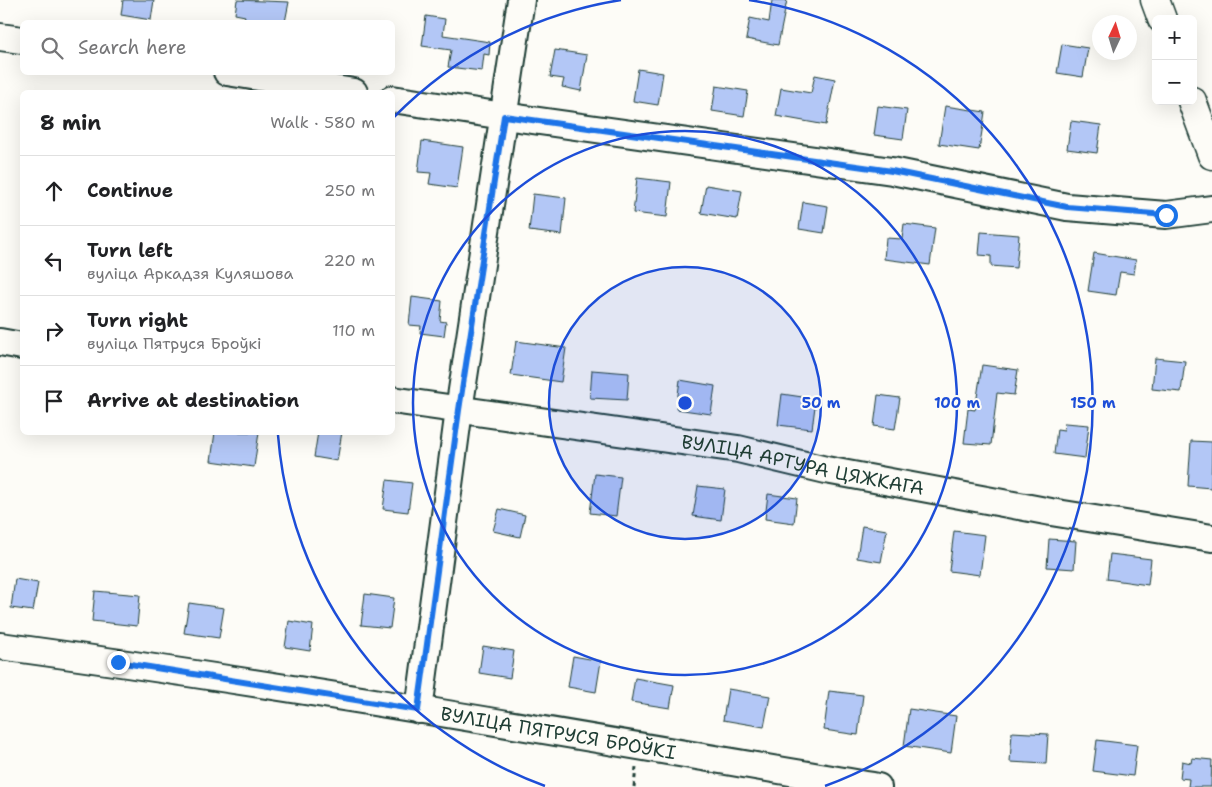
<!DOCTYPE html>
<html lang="en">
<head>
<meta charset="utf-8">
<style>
	:root { --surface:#fff; --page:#f6f6f6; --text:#202124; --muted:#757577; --line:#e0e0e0 }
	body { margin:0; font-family:"Shantell Sans",sans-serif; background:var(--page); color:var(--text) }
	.controls { position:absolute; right:15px; top:15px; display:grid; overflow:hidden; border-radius:8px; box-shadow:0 5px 20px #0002 }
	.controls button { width:45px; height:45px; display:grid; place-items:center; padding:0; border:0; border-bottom:1px solid var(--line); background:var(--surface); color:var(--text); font:25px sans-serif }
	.compass { position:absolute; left:1092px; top:15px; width:45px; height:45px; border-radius:50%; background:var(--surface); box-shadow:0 5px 20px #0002; rotate:4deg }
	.stop { position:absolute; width:15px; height:15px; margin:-11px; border:4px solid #1a73e8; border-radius:50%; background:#fff }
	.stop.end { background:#1a73e8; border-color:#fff; box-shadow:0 1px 5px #0008 }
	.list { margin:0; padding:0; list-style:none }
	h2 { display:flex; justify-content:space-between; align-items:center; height:65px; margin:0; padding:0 20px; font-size:21px }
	h2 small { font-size:16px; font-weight:400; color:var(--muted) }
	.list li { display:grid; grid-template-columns:32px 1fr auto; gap:15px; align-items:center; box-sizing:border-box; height:70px; padding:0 20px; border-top:1px solid var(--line) }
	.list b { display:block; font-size:19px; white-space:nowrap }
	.list p { margin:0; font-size:16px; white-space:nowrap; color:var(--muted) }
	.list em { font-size:16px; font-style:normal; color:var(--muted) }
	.icon { flex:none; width:28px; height:28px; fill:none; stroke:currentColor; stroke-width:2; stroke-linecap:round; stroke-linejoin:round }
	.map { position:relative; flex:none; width:1212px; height:787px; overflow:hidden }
	.search { position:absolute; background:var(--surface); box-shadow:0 5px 20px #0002; left:20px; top:20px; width:375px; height:55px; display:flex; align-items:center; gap:12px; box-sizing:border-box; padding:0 18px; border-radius:8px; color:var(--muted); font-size:19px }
	.panel { position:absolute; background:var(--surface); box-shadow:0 5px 20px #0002; left:20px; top:90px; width:375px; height:345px; border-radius:8px }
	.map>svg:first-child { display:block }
	.building { fill:#b3c7f6; stroke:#1f3d34 }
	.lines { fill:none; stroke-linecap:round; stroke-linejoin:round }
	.minor-casing { stroke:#1f3d34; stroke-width:30 }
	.major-casing { stroke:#1f3d34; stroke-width:31 }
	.path { stroke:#1f3d34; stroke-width:3; stroke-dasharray:4 4; stroke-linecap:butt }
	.minor { stroke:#fdfcf7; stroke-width:26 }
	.major { stroke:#fdfcf7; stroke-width:28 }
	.route { stroke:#1a73e8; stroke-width:6 }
	.ring { fill:none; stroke:#1d4ed8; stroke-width:2.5 }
	.labels { text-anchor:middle; stroke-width:4; stroke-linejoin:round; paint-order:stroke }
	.street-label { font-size:19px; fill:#1f3d34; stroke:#fdfcf7 }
	.centre { fill:#1d4ed8; stroke:#fdfcf7; stroke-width:2.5 }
	.ring-label { font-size:15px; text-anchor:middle; font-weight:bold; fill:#1d4ed8; stroke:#fdfcf7; stroke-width:4; stroke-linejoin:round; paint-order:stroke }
</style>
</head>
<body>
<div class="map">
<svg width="1212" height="787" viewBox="0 0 1212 787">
	<rect width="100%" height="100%" fill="#fdfcf7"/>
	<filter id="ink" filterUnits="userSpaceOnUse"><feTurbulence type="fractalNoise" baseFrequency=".02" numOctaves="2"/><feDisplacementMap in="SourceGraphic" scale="10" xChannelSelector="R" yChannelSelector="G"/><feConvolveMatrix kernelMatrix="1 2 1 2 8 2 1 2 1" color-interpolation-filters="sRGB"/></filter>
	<g filter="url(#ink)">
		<path class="building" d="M 123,0 L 154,0 L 151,20 L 121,15 Z
			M 237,0 L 289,2 L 285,22 L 243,22 L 245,16 L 235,14 Z
			M 772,0 L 787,0 L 778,45 L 746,39 L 750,18 L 769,22 Z
			M 426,16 L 445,19 L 443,35 L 490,42 L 489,55 L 484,54 L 482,71 L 448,67 L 451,50 L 422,46 Z
			M 1062,44 L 1088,48 L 1083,77 L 1057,73 Z
			M 555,50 L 587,55 L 581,91 L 562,87 L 564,79 L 550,77 Z
			M 638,69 L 663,73 L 658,105 L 633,101 Z
			M 815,75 L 835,79 L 826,125 L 776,116 L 781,88 L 811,93 Z
			M 716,86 L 748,91 L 744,116 L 712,111 Z
			M 878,106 L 907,110 L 903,139 L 874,135 Z
			M 945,106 L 985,112 L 979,150 L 939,144 Z
			M 1071,121 L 1101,125 L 1097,153 L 1067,149 Z
			M 422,141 L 463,147 L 457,188 L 429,184 L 431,173 L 418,172 Z
			M 637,178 L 671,182 L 667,217 L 633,213 Z
			M 706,185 L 742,191 L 737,219 L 701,213 Z
			M 533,194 L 566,198 L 562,235 L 529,231 Z
			M 803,202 L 828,206 L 824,233 L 799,229 Z
			M 904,224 L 935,228 L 930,265 L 884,259 L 886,238 L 902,239 Z
			M 981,232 L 1019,235 L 1016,268 L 991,266 L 991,256 L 979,255 Z
			M 1094,253 L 1136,260 L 1134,274 L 1120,272 L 1116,295 L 1088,291 Z
			M 412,297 L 442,301 L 440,321 L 446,322 L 444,336 L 420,333 L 421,326 L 409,325 Z
			M 516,341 L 566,348 L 561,382 L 511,375 Z
			M 1155,358 L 1185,361 L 1181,392 L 1152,389 Z
			M 982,365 L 1018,370 L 1014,395 L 997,393 L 991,445 L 964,443 L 968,409 L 975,410 Z
			M 592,370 L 629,373 L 627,400 L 590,398 Z
			M 680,380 L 715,386 L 711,414 L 676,409 Z
			M 782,394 L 816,399 L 812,429 L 778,425 Z
			M 878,395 L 900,398 L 895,429 L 874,426 Z
			M 1065,423 L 1089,425 L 1085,458 L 1054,454 L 1057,429 L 1064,430 Z
			M 215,432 L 259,432 L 254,467 L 211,461 Z
			M 318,432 L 342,432 L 337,461 L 314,457 Z
			M 1191,441 L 1212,442 L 1211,488 L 1188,486 Z
			M 595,474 L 621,477 L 616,516 L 590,513 Z
			M 387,480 L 412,483 L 408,512 L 383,509 Z
			M 698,486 L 725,489 L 721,520 L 693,516 Z
			M 768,494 L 797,498 L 794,523 L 765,519 Z
			M 499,509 L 525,515 L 520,537 L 493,531 Z
			M 862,526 L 887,530 L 881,562 L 857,558 Z
			M 954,531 L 985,535 L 980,575 L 949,571 Z
			M 1049,539 L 1076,541 L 1074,569 L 1047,567 Z
			M 1110,554 L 1151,559 L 1148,585 L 1107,579 Z
			M 15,579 L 38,583 L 33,611 L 11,608 Z
			M 95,591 L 140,595 L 137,626 L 92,621 Z
			M 365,594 L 394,598 L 390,628 L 361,625 Z
			M 189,603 L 224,608 L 219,638 L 184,633 Z
			M 289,621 L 313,625 L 310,651 L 285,647 Z
			M 483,646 L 514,651 L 510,678 L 479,673 Z
			M 573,656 L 601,661 L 596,692 L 568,687 Z
			M 635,678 L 674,685 L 670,708 L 631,702 Z
			M 728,689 L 770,696 L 764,727 L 723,720 Z
			M 829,691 L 863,695 L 858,735 L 824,730 Z
			M 909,709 L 956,716 L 951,753 L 904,746 Z
			M 1012,732 L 1048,734 L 1046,764 L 1010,762 Z
			M 1097,740 L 1137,745 L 1133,776 L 1093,771 Z
			M 1192,758 L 1212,760 L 1211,787 L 1188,787 L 1189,779 L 1180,778 L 1182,761 L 1191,763 Z"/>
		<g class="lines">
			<defs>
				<g id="minor">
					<path d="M 0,37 L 22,40"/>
					<path d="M 227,72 L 354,92"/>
					<path d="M 392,99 L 504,116 L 892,171 L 1067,207 L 1166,215 L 1212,209"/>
					<path d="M 0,342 L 22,346"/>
					<path id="s1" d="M 392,400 L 738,449 L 826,470 L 1051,512 L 1212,538"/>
					<path id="s2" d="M 0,646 C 294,686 586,737 878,787"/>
					<path d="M 419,710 L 459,410 L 521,0"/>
				</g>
				<path id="major" d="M 1155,0 L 1162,19
					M 1192,101 L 1212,155"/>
			</defs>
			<use href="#minor" class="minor-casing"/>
			<use href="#major" class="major-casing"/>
			<path class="path" d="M 634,787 L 636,767"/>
			<use href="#minor" class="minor"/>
			<use href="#major" class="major"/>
		</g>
	</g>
	<g class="lines" filter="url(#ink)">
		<path class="route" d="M 118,662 L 418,710 L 459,410 L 504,116 L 892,171 L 1067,207 L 1166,215"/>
	</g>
	<circle cx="685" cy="403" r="136" fill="#1d4ed8" fill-opacity=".12"/>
	<g class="ring">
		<circle cx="685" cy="403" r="136"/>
		<circle cx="685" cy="403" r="272"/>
		<path d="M545 786A408 408 0 0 1 278 435M394 117A408 408 0 0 1 621 0M749 0A408 408 0 0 1 825 786"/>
	</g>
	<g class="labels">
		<g class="street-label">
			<text dy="7" stroke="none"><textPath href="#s1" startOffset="416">ВУЛІЦА АРТУРА ЦЯЖКАГА</textPath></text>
			<text dy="7" stroke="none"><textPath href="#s2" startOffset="565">ВУЛІЦА ПЯТРУСЯ БРОЎКІ</textPath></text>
		</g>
	</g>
	<circle cx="685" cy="403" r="8" class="centre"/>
	<g class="ring-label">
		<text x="821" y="408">50 m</text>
		<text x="957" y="408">100 m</text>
		<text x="1093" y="408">150 m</text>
	</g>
</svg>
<div class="controls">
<button>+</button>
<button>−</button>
</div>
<svg class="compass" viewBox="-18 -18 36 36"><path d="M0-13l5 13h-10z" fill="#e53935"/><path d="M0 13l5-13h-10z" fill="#757577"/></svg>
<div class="stop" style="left:1166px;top:215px"></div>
<div class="stop end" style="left:118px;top:662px"></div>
<div class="search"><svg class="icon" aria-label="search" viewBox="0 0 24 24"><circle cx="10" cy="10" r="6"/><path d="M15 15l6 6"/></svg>Search here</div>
<section class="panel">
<h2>8 min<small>Walk · 580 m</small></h2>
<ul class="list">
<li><svg class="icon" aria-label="ahead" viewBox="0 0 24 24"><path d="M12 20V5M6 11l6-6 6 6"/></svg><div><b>Continue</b></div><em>250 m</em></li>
<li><svg class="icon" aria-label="left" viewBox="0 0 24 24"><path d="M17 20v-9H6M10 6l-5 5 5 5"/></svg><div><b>Turn left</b><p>вуліца Аркадзя Куляшова</p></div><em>220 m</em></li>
<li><svg class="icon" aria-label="right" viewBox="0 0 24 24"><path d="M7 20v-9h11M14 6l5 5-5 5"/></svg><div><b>Turn right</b><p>вуліца Пятруся Броўкі</p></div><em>110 m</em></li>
<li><svg class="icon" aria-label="arrive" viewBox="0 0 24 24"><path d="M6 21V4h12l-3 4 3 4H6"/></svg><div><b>Arrive at destination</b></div></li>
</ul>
</section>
</div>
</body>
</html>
